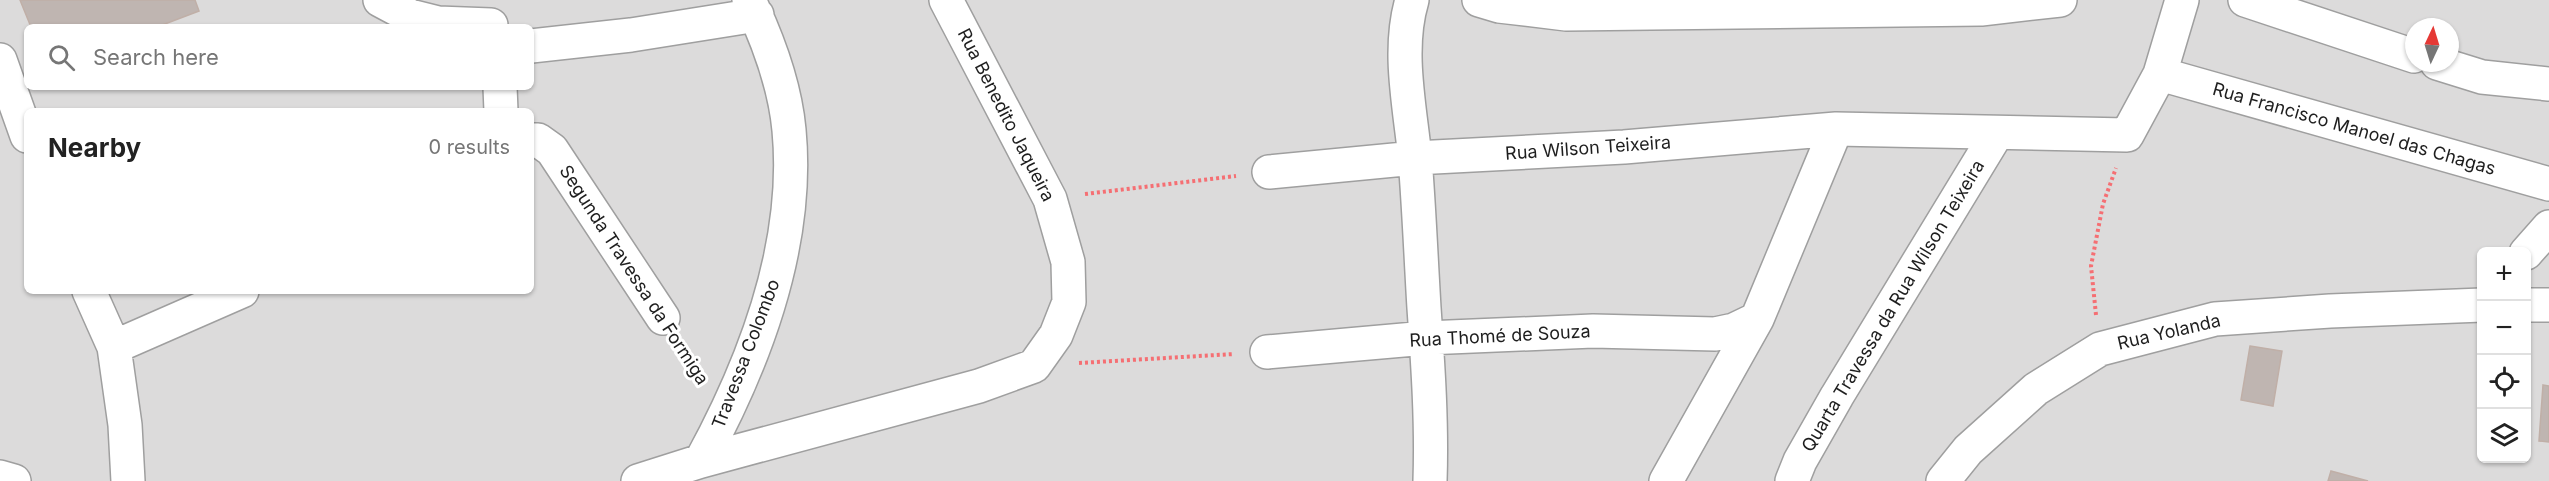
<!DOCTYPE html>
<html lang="en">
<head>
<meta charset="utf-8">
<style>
	:root { --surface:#fff; --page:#f2f2f2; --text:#222; --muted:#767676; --line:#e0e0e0 }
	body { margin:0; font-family:Inter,sans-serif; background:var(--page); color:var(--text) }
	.controls { position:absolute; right:18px; bottom:18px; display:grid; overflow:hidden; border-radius:9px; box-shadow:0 2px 4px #0004 }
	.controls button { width:54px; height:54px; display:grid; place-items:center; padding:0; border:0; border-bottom:2px solid var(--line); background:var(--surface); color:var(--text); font:30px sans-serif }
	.compass { position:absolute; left:2405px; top:18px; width:54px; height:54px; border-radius:50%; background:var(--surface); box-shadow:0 2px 4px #0004; rotate:4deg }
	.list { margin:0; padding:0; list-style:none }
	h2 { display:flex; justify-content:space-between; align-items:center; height:78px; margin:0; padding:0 24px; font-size:26px }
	h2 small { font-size:20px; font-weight:400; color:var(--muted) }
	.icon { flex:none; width:33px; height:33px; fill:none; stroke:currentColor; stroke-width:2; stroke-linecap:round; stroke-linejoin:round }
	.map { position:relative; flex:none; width:2549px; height:481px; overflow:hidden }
	.search { position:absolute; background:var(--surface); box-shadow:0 2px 4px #0004; left:24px; top:24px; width:510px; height:66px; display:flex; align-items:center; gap:15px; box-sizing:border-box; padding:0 21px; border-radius:9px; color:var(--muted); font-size:22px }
	.panel { position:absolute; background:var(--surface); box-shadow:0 2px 4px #0004; left:24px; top:108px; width:510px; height:186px; border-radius:9px }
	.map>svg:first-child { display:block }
	.residential { fill:#dcdbdb; fill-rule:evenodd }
	.building { fill:#bfb5b1; stroke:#c0afa7; stroke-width:1.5 }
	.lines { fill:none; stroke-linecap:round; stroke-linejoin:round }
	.minor-casing { stroke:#9f9f9f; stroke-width:36 }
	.path { stroke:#f56f73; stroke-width:4; stroke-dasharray:3 3; stroke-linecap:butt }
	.minor { stroke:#fff; stroke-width:33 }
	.labels { text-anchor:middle; stroke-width:6; stroke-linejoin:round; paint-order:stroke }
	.street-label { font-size:18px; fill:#1e1e1e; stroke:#fff }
</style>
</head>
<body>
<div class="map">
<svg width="2549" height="481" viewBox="0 0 2549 481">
	<rect width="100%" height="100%" fill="#efeae4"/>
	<path class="residential" d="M 0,0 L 2549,0 L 2549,481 L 0,481 ZM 27,27 L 531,27 L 531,87 L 27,87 ZM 2414,27 L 2450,27 L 2450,63 L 2414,63 ZM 27,111 L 531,111 L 531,291 L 27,291 ZM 2482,252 L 2526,252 L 2526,458 L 2482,458 Z"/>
	<path class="building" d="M 20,0 L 195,0 L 199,11 L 157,27 L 31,27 Z
		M 2250,346 L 2282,351 L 2273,406 L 2241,400 Z
		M 2543,385 L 2549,386 L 2549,442 L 2539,441 Z
		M 2331,471 L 2368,481 L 2328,481 Z"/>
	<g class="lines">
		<defs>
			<path id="minor" d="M 380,0 L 410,16 L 438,23 L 491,25
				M 1412,0 C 1397,50 1410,107 1415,158 C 1419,208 1421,258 1424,308 C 1428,366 1432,423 1430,481
				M 1479,0 L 1499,6 L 1566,14 L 1981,9 L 2060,0
				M 2245,0 L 2414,56
				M 531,46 L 631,35 L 757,15
				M 0,60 L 27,136
				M 2437,63 L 2482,77 L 2549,84
				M 2160,74 L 2549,184
				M 500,87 L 501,111
				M 531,140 L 538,140 L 552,150 L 663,318
				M 1269,172 L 1415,158 L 1624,147 L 1836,129 L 2127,135 L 2160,74 L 2182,0
				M 2526,253 L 2549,227
				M 89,291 L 114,347 L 125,425 L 128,481
				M 2526,305 L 2549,305
				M 114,347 L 242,291
				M 1267,352 L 1426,338 L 1593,331 L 1715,334 L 1734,330 L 1757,319 L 1836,129
				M 701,461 C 755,362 800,245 789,130 C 785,86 768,40 749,0
				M 0,477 L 14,481
				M 638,481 L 701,461 L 979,386 L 1034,366 L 1056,335 L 1069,302 L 1068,262 L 1050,199 L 946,0
				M 1666,481 L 1757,319
				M 1792,481 L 1800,461 L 1837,396 L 1997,133
				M 1943,481 L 1968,450 L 2036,389 L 2100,349 L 2215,319 L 2330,311 L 2482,305"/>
		</defs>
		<use href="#minor" class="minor-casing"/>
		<path class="path" d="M 1085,194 L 1236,176
			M 2096,315 L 2091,266 L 2103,204 L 2116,168
			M 681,347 L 704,380
			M 1079,363 L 1234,354"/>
		<use href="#minor" class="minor"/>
	</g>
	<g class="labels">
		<g class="street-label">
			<text transform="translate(1006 115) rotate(63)" y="6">Rua Benedito Jaqueira</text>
			<text transform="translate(2354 129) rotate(16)" y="6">Rua Francisco Manoel das Chagas</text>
			<text transform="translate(1588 148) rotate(-4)" y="6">Rua Wilson Teixeira</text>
			<text transform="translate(634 275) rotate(57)" y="6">Segunda Travessa da Formiga</text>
			<text transform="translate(1893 306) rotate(-59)" y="6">Quarta Travessa da Rua Wilson Teixeira</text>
			<text transform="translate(2169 332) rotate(-13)" y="6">Rua Yolanda</text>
			<text transform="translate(1500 336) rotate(-3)" y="6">Rua Thomé de Souza</text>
			<text transform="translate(746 354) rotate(-69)" y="6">Travessa Colombo</text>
		</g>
	</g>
</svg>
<div class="controls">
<button>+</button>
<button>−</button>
<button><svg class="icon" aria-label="locate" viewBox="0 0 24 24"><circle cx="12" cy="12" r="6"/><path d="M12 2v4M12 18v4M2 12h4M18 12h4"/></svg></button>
<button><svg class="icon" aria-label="layers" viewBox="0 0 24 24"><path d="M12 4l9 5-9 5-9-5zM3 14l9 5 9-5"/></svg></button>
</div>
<svg class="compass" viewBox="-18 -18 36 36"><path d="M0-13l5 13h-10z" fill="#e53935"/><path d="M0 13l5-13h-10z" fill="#767676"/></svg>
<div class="search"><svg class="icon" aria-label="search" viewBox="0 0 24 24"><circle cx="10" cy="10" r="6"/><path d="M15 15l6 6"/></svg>Search here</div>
<section class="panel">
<h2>Nearby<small>0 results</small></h2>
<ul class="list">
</ul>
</section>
</div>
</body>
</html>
